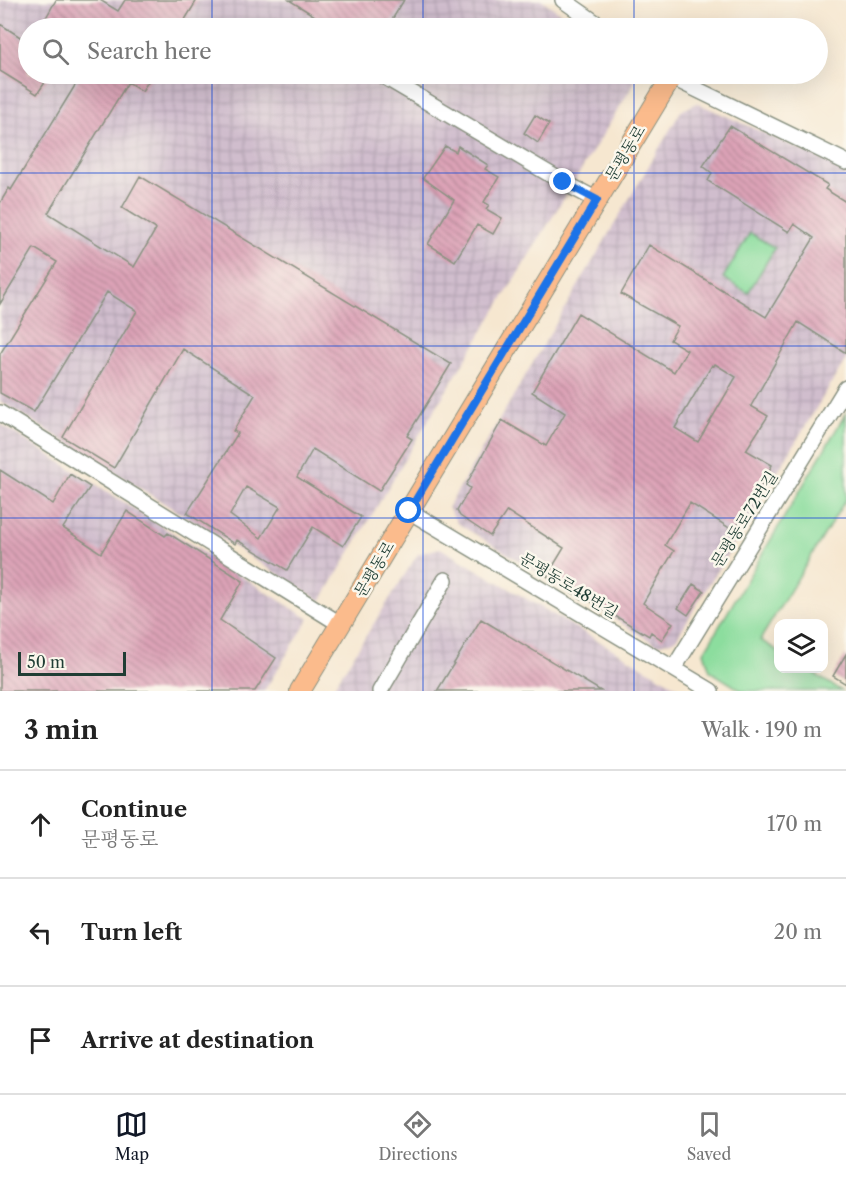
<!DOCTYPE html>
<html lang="en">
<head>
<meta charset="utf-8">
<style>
	:root { --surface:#fff; --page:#f2f2f2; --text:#222; --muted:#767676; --line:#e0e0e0; --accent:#111827 }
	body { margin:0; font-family:"Libre Caslon Text","Noto Serif KR",serif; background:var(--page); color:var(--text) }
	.controls { position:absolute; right:18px; bottom:18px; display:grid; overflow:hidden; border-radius:12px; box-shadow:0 6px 24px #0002 }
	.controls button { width:54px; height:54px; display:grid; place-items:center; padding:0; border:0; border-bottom:2px solid var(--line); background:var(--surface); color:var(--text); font:30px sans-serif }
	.scale { position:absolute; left:18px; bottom:15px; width:108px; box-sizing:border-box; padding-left:6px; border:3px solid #1f3d34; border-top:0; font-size:16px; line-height:21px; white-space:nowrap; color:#1f3d34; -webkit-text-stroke:4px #fbf7ec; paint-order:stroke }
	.stop { position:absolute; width:18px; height:18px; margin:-14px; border:4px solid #1a73e8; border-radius:50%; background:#fff }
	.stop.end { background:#1a73e8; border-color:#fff; box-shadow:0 2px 6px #0008 }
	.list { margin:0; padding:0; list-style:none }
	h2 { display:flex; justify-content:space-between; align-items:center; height:78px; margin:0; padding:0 24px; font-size:26px }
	h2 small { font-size:20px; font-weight:400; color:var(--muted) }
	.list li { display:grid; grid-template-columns:39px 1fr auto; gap:18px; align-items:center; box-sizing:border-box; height:108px; padding:0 24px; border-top:2px solid var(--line) }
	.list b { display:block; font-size:22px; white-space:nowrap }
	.list p { margin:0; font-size:20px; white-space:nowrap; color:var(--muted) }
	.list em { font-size:20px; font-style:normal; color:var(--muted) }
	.icon { flex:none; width:33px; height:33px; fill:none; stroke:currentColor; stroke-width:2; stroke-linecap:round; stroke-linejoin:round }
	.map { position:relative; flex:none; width:846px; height:691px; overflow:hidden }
	.search { position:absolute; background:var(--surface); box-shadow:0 6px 24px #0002; left:18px; right:18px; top:18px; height:66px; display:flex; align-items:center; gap:15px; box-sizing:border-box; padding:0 21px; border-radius:33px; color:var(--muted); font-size:22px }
	.sheet { height:402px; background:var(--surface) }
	nav { display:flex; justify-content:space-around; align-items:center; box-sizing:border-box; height:84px; border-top:2px solid var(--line); background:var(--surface); font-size:16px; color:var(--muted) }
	nav a { display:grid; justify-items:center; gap:3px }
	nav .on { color:var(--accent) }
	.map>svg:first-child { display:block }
	.industrial { fill:url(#industrial-grid) }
	.grass { fill:#8cdd9e; stroke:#568d69; stroke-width:1.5 }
	.building { fill:url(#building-back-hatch); fill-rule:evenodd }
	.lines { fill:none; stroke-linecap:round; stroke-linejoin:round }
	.minor-casing { stroke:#8a9282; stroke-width:18 }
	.major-casing { stroke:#8a9282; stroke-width:22 }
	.minor { stroke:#fff; stroke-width:15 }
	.major { stroke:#fbbb8c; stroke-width:20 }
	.route { stroke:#1a73e8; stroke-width:8 }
	.grid { fill:none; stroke:#1d4ed8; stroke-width:1.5; stroke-opacity:0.55 }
	.labels { text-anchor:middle; stroke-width:5; stroke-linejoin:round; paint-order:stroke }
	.street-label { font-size:16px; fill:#1f3d34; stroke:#fbf7ec }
</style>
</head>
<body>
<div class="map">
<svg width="846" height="691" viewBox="0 0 846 691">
	<defs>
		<pattern id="industrial-grid" width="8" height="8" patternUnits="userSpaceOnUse" patternTransform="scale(1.5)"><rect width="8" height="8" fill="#d0bdcd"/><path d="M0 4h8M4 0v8" fill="none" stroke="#b2a3b1"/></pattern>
		<pattern id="building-back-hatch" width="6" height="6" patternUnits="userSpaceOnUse" patternTransform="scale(1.5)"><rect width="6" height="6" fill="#dda3b7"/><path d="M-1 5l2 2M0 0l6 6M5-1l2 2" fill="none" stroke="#b38696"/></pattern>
	</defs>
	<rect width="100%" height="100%" fill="#fbf7ec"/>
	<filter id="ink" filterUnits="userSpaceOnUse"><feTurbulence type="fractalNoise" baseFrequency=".0167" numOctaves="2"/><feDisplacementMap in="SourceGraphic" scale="12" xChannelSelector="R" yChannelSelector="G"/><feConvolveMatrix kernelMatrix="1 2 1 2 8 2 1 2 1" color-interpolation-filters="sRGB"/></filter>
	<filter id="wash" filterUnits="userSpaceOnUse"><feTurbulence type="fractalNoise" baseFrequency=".008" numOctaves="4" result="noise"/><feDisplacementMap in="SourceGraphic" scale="24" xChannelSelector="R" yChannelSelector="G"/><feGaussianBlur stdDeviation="1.35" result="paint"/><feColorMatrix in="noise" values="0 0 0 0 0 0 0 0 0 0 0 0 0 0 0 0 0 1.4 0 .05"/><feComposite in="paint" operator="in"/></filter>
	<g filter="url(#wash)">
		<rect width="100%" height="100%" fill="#f6e7d0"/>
		<path class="industrial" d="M 0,0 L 542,0 L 581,28 L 28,28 L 28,74 L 634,74 L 635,82 L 418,437 L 321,601 L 0,401 Z
			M 697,103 L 846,170 L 846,359 L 676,639 L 657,645 L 457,523 L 448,507 L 681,111 Z
			M 0,424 L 309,619 L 264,691 L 0,691 Z
			M 440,548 L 684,691 L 331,691 L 418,554 Z"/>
		<path class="grass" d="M 750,233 L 775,248 L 748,293 L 723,278 Z
			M 846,413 L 846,499 L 760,640 L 778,651 L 778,668 L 806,669 L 842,691 L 742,691 L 710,671 L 704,652 Z"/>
		<g id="blocks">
			<path class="building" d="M 56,0 L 100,0 L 118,11 L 125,0 L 197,0 L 180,28 L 52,28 L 43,23 Z
				M 289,0 L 404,0 L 387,28 L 334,28 Z
				M 0,24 L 28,42 L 28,74 L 51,74 L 37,94 L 0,71 Z
				M 82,74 L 153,74 L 142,91 L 128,82 L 48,213 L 134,267 L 156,229 L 122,208 L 140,176 L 451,364 L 407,436 L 412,439 L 379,491 L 313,449 L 297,477 L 361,517 L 343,546 L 313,527 L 287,570 L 237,540 L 235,544 L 187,513 L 238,433 L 233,431 L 255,395 L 183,349 L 114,468 L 63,437 L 137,311 L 107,292 L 34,412 L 0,393 L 0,354 L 57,262 L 34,248 L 0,304 L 0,203 L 9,188 L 11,190 ZM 246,487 L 280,507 L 261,538 L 230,515 Z
				M 535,115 L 549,124 L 538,143 L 524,133 Z
				M 730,126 L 828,185 L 825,189 L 846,202 L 846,353 L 798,322 L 751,406 L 768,416 L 746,450 L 772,465 L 750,506 L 734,531 L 690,503 L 665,545 L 674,551 L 643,603 L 673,623 L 662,640 L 651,632 L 649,636 L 583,597 L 582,599 L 547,576 L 564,548 L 507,511 L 490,536 L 460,516 L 457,511 L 470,488 L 466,485 L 502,420 L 546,446 L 565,413 L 532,392 L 578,313 L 674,372 L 687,350 L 670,340 L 678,326 L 621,294 L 649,245 L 766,317 L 814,238 L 794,224 L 789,232 L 708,181 L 712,173 L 703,166 ZM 715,364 L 736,377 L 698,442 L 675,428 L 712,365 L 714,366 Z
				M 445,146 L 456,152 L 458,146 L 488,165 L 485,169 L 499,177 L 484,202 L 489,205 L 486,209 L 502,218 L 493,234 L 477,225 L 455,261 L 428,244 L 454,200 L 423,178 Z
				M 0,470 L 53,504 L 70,474 L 90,487 L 63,528 L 101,553 L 127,511 L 165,536 L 168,533 L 243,581 L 220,620 L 276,658 L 255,691 L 0,691 Z
				M 693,584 L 704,591 L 688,615 L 678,608 Z
				M 481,619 L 601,691 L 437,691 Z
				M 846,654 L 846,684 L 833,676 Z"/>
		</g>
	</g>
	<g filter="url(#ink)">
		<use href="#blocks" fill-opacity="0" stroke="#8a9282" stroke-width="1.5"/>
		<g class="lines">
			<defs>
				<path id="minor" d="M 563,0 L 603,28
					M 380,74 L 563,182 L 597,200
					M 665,74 L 846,162
					M 0,413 L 340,624
					M 409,511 L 711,691
					M 674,668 L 846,388
					M 380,691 L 445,580"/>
				<path id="major" d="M 300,691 L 671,78"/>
			</defs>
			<use href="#minor" class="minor-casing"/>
			<use href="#major" class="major-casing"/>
			<use href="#minor" class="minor"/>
			<use href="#major" class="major"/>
		</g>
	</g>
	<g class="lines" filter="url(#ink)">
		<path class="route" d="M 409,511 L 597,200 L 563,182"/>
	</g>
	<path class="grid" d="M 212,0 L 212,28M 423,0 L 423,28M 634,0 L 634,28M 212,74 L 212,691M 423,74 L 423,691M 634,74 L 634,691M 0,173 L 846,173M 0,346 L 846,346M 0,518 L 846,518"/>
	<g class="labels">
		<g class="street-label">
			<text transform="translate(625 153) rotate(-59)" y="6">문평동로</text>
			<text transform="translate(744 519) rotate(-58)" y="6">문평동로72번길</text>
			<text transform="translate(374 569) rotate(-59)" y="6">문평동로</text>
			<text transform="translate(569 585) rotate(31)" y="6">문평동로48번길</text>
		</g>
	</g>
</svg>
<div class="controls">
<button><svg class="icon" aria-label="layers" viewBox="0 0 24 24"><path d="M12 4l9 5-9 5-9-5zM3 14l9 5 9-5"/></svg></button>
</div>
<div class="scale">50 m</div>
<div class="stop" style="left:409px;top:511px"></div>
<div class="stop end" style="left:563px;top:182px"></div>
<div class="search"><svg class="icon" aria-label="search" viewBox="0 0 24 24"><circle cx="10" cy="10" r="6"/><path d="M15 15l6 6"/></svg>Search here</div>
</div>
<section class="sheet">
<h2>3 min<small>Walk · 190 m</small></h2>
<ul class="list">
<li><svg class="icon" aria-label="ahead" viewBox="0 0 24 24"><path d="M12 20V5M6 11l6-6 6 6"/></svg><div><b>Continue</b><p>문평동로</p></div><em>170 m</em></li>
<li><svg class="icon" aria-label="left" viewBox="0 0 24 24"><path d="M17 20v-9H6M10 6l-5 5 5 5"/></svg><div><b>Turn left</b></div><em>20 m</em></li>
<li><svg class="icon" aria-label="arrive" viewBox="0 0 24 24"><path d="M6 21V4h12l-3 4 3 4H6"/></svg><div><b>Arrive at destination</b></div></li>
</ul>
</section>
<nav>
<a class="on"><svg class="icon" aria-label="map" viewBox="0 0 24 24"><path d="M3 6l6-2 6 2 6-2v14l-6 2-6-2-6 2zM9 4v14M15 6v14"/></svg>Map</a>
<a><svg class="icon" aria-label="directions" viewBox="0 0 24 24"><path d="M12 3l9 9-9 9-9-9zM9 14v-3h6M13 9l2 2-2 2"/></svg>Directions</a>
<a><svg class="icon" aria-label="saved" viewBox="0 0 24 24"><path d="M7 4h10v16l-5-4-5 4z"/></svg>Saved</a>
</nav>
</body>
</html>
